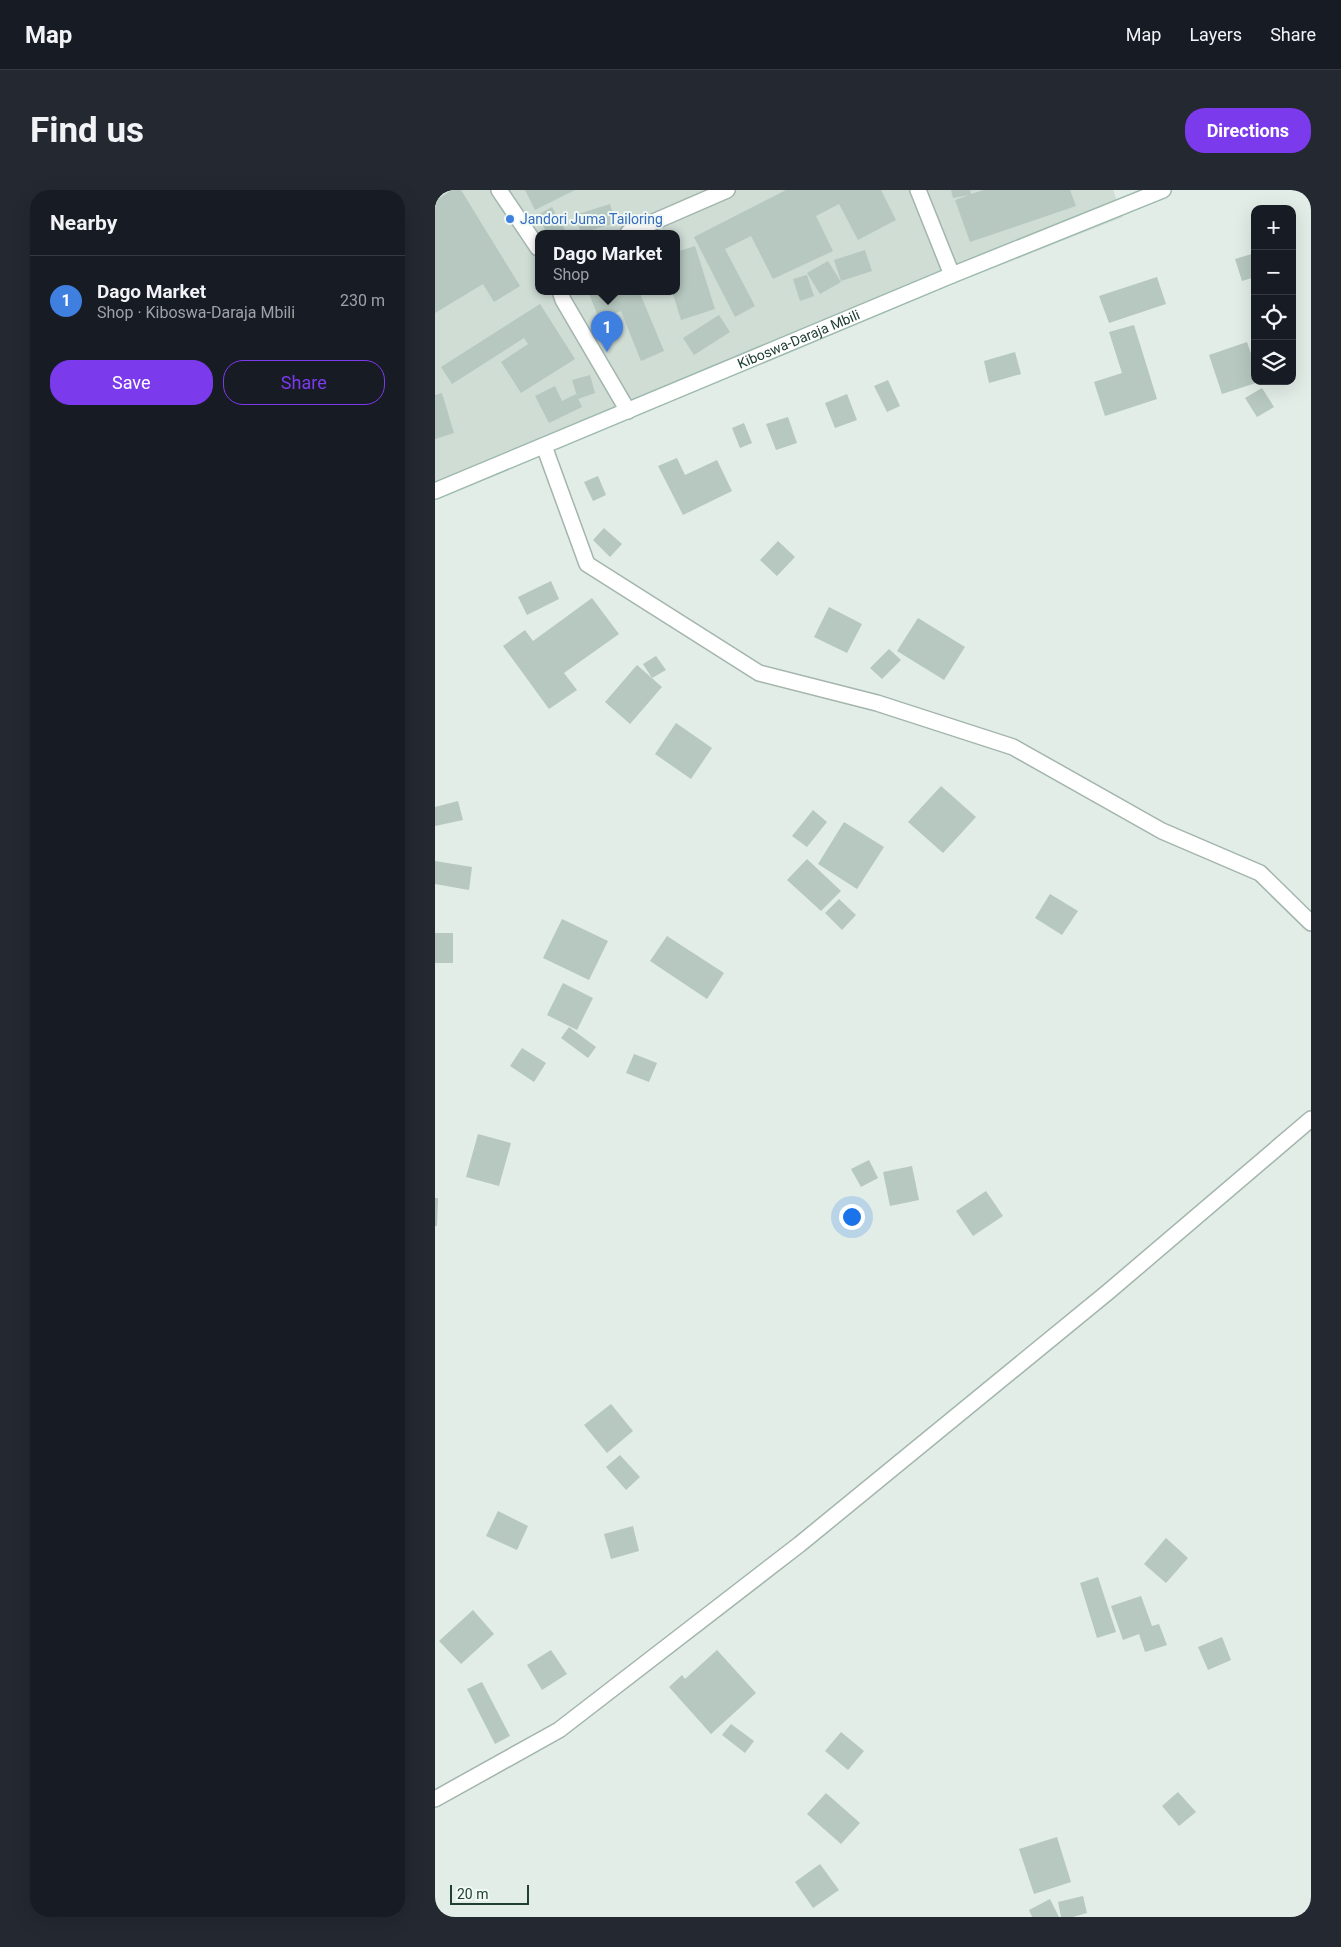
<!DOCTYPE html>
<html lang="en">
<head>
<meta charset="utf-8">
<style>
	:root { --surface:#171b24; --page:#242831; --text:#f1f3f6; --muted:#9ea1a6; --line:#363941; --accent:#7c3aed }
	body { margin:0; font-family:Roboto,sans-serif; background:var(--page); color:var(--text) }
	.controls { position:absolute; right:15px; top:15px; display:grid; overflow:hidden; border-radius:10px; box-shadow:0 5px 20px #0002 }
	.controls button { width:45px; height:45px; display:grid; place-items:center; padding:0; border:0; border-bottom:1px solid var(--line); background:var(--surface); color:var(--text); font:25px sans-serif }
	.scale { position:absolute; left:15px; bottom:12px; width:79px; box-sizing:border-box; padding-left:5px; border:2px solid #203f34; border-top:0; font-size:14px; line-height:18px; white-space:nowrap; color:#203f34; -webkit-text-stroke:4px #f1f9f5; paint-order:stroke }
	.you { position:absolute; left:416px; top:1026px; width:18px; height:18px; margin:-12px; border:4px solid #fff; border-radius:50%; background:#1a73e8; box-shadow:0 0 0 8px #1a73e833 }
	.badge { display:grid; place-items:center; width:32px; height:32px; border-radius:50%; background:var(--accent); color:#fff; font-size:16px; font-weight:700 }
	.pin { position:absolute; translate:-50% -41px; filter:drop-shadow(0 1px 2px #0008) }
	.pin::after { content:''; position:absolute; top:26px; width:18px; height:15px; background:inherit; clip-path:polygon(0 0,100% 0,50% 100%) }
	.popup { position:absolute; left:100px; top:40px; width:145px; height:65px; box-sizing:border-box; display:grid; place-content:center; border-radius:10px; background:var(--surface); filter:drop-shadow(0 1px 4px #0005); font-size:16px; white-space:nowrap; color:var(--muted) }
	.popup b { font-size:19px; color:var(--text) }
	.popup::after { content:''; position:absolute; left:50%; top:100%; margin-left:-10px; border:10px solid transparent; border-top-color:var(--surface) }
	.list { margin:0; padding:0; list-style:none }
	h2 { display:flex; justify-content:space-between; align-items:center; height:65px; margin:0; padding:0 20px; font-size:21px }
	h2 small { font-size:16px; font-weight:400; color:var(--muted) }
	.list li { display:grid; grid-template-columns:32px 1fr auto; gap:15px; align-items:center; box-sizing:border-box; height:90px; padding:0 20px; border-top:1px solid var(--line) }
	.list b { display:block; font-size:19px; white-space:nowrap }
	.list p { margin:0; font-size:16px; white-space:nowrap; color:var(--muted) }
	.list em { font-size:16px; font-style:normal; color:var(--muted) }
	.actions { display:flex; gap:10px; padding:15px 20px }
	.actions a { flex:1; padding:11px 0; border:1px solid var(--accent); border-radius:20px; text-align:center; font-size:18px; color:var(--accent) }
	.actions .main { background:var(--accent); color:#fff }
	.icon { flex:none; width:28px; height:28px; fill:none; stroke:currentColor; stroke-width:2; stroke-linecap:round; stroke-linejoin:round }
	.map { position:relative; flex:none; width:876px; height:1727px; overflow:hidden; border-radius:20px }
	header { display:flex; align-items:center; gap:30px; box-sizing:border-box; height:70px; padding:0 25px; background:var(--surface); border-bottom:1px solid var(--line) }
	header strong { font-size:24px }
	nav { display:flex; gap:28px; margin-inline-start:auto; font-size:18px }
	.intro { display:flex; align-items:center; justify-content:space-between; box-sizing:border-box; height:120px; padding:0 30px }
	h1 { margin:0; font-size:35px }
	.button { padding:12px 22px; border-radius:20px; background:var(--accent); color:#fff; font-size:18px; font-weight:700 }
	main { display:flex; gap:30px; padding:0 30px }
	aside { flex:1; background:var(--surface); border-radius:20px; box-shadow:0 5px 20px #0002 }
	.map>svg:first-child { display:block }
	.built { fill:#cfddd5; fill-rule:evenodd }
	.building { fill:#b6c8bf }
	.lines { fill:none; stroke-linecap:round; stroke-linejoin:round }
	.street-casing { stroke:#a3b5ad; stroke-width:18 }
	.secondary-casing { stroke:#9eb9ae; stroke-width:18 }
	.street { stroke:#fff; stroke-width:15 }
	.secondary { stroke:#fff; stroke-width:15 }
	.shop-dot { fill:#3f7fe0; stroke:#f1f9f5; stroke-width:2 }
	.labels { text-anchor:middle; stroke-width:4; stroke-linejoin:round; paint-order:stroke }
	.shop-label { font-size:14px; fill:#366cbe; stroke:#f1f9f5; text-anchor:start }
	.street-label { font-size:14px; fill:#203f34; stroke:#f1f9f5 }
</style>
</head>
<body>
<header>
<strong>Map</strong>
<nav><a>Map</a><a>Layers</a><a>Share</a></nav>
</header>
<div class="intro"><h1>Find us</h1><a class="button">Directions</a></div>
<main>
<aside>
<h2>Nearby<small></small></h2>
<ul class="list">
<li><span class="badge" style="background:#3f7fe0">1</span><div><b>Dago Market</b><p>Shop · Kiboswa-Daraja Mbili</p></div><em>230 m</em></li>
</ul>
<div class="actions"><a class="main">Save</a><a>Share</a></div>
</aside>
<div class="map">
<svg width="876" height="1727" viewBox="0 0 876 1727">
	<rect width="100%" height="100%" fill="#e1ede6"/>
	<path class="built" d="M 0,0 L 678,0 L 688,27 L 0,297 ZM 103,43 L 241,43 L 241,101 L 103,101 Z"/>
	<path class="building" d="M 17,0 L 26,0 L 85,96 L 59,112 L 48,94 L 0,123 L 0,11 Z
		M 90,0 L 140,0 L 100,20 Z
		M 351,0 L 446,0 L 461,30 L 423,50 L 404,14 L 381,26 L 398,61 L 338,89 L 316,46 L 290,59 L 320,116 L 300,127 L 259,47 Z
		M 516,0 L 535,0 L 536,4 L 549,0 L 635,0 L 641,16 L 535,52 L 520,10 L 534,5 L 518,8 Z
		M 175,14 L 181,33 L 146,43 L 140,25 Z
		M 117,17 L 132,43 L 112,43 L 102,25 Z
		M 260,56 L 280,119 L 246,130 L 237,101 L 241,101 L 241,62 Z
		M 430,60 L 437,81 L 406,91 L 399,70 Z
		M 820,63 L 820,87 L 807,91 L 800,69 Z
		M 393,71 L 406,92 L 385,104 L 372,83 Z
		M 372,85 L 379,106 L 365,111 L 358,89 Z
		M 722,87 L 731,114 L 674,133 L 664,106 Z
		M 153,101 L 204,101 L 229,161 L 206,171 L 186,121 L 164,129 Z
		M 105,114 L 140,169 L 86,203 L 66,172 L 93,154 L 89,148 L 17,194 L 6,177 Z
		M 284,125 L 295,142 L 259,165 L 248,148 Z
		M 699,135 L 722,209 L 670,226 L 659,192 L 687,183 L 674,142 Z
		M 812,152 L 820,175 L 820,191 L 824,192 L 787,204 L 774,165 Z
		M 580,162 L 586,184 L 554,193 L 549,171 Z
		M 155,185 L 160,203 L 143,209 L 137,190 Z
		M 453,190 L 465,216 L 452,222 L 439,196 Z
		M 120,196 L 127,211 L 141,204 L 147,217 L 114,233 L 100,206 Z
		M 827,198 L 839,217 L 822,227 L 810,208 Z
		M 7,203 L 19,243 L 0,249 L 0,205 Z
		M 412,204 L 422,230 L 400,238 L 390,213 Z
		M 353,227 L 362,253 L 341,260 L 331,234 Z
		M 309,233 L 317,253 L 305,258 L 297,238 Z
		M 242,268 L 250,285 L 282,270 L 297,301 L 248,325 L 223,276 Z
		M 163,286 L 171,305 L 158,311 L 149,292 Z
		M 169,338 L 187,354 L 175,367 L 158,350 Z
		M 343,351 L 360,367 L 342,386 L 325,370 Z
		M 116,391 L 124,409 L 92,425 L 83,407 Z
		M 157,408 L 184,444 L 129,483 L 142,500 L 114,519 L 68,456 L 90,440 L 98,451 Z
		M 394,417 L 427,434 L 412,463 L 379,447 Z
		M 483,428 L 530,457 L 509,490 L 462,461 Z
		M 454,459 L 466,470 L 447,489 L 435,478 Z
		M 221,466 L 231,480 L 217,488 L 208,474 Z
		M 202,475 L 227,497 L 195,534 L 170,512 Z
		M 241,533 L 277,558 L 256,589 L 220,564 Z
		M 506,596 L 541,627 L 508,663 L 473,632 Z
		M 23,611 L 28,630 L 0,636 L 0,617 Z
		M 378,620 L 392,632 L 372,657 L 357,646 Z
		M 409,632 L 449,657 L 422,699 L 383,674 Z
		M 372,669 L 406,701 L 386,721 L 352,690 Z
		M 0,671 L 37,677 L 34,700 L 0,694 Z
		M 615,704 L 643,721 L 627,745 L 600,728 Z
		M 404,709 L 421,725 L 407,740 L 390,723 Z
		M 127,729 L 173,751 L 154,790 L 108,768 Z
		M 0,743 L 18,743 L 18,773 L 0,773 Z
		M 232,746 L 289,783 L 272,809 L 215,771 Z
		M 128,793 L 158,808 L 142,840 L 112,825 Z
		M 134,837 L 161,857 L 153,868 L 126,848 Z
		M 87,858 L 111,873 L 99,892 L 75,876 Z
		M 199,864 L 222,873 L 214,892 L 191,883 Z
		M 43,944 L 76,953 L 64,996 L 31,987 Z
		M 434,970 L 443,988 L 426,997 L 416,979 Z
		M 477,976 L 484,1010 L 455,1016 L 448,982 Z
		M 551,1001 L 568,1026 L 538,1046 L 521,1021 Z
		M 0,1008 L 3,1008 L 2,1036 L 0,1036 Z
		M 176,1214 L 198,1241 L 172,1263 L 149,1235 Z
		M 185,1265 L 205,1287 L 191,1300 L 171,1277 Z
		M 63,1321 L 93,1336 L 82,1360 L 51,1346 Z
		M 198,1336 L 204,1361 L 176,1369 L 169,1344 Z
		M 731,1348 L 753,1368 L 731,1393 L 709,1374 Z
		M 663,1387 L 681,1442 L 662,1448 L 645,1393 Z
		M 706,1406 L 717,1436 L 724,1434 L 732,1455 L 710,1462 L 704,1444 L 688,1450 L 676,1416 Z
		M 38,1420 L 59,1444 L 26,1474 L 4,1451 Z
		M 787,1447 L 796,1470 L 773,1480 L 763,1457 Z
		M 116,1460 L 132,1484 L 107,1500 L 92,1475 Z
		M 282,1460 L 321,1503 L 276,1544 L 234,1497 L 247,1485 L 250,1489 Z
		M 47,1492 L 75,1546 L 60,1554 L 32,1499 Z
		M 296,1534 L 319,1551 L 310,1563 L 287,1545 Z
		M 406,1542 L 429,1561 L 413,1580 L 390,1561 Z
		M 743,1602 L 761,1622 L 744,1636 L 727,1616 Z
		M 391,1603 L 425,1633 L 406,1654 L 372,1624 Z
		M 622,1647 L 636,1692 L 599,1704 L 584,1659 Z
		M 385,1674 L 404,1700 L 378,1718 L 360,1692 Z
		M 648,1706 L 652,1723 L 638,1727 L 626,1727 L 623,1712 Z
		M 615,1709 L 624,1727 L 597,1727 L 594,1720 Z"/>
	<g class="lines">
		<defs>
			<path id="street" d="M 64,0 L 103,58
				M 483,0 L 517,85
				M 193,43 L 292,0
				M 125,101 L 128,110 L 193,221
				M 109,256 L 152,374 L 324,483 L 442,513 L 578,557 L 727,641 L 825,683 L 876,733
				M 0,1609 L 124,1540 L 365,1354 L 673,1102 L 876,929"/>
			<g id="secondary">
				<path id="s1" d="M 0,301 L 517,85 L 728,0"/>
			</g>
		</defs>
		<use href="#street" class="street-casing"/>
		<use href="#secondary" class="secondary-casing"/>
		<use href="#street" class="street"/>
		<use href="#secondary" class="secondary"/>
	</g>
	<circle class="shop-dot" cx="75" cy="29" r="5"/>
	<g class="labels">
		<g class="shop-label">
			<text x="85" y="34">Jandori Juma Tailoring</text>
		</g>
		<g class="street-label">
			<text dy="5" stroke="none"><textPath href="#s1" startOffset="394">Kiboswa-Daraja Mbili</textPath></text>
		</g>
	</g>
</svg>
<div class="controls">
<button>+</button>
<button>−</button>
<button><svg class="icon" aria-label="locate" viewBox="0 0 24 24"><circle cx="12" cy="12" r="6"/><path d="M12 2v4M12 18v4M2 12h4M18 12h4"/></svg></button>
<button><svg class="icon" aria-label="layers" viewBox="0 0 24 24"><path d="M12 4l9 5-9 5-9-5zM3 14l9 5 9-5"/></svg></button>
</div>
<div class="scale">20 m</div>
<div class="you"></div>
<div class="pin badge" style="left:172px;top:162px;background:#3f7fe0">1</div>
<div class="popup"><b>Dago Market</b>Shop</div>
</div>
</main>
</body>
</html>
